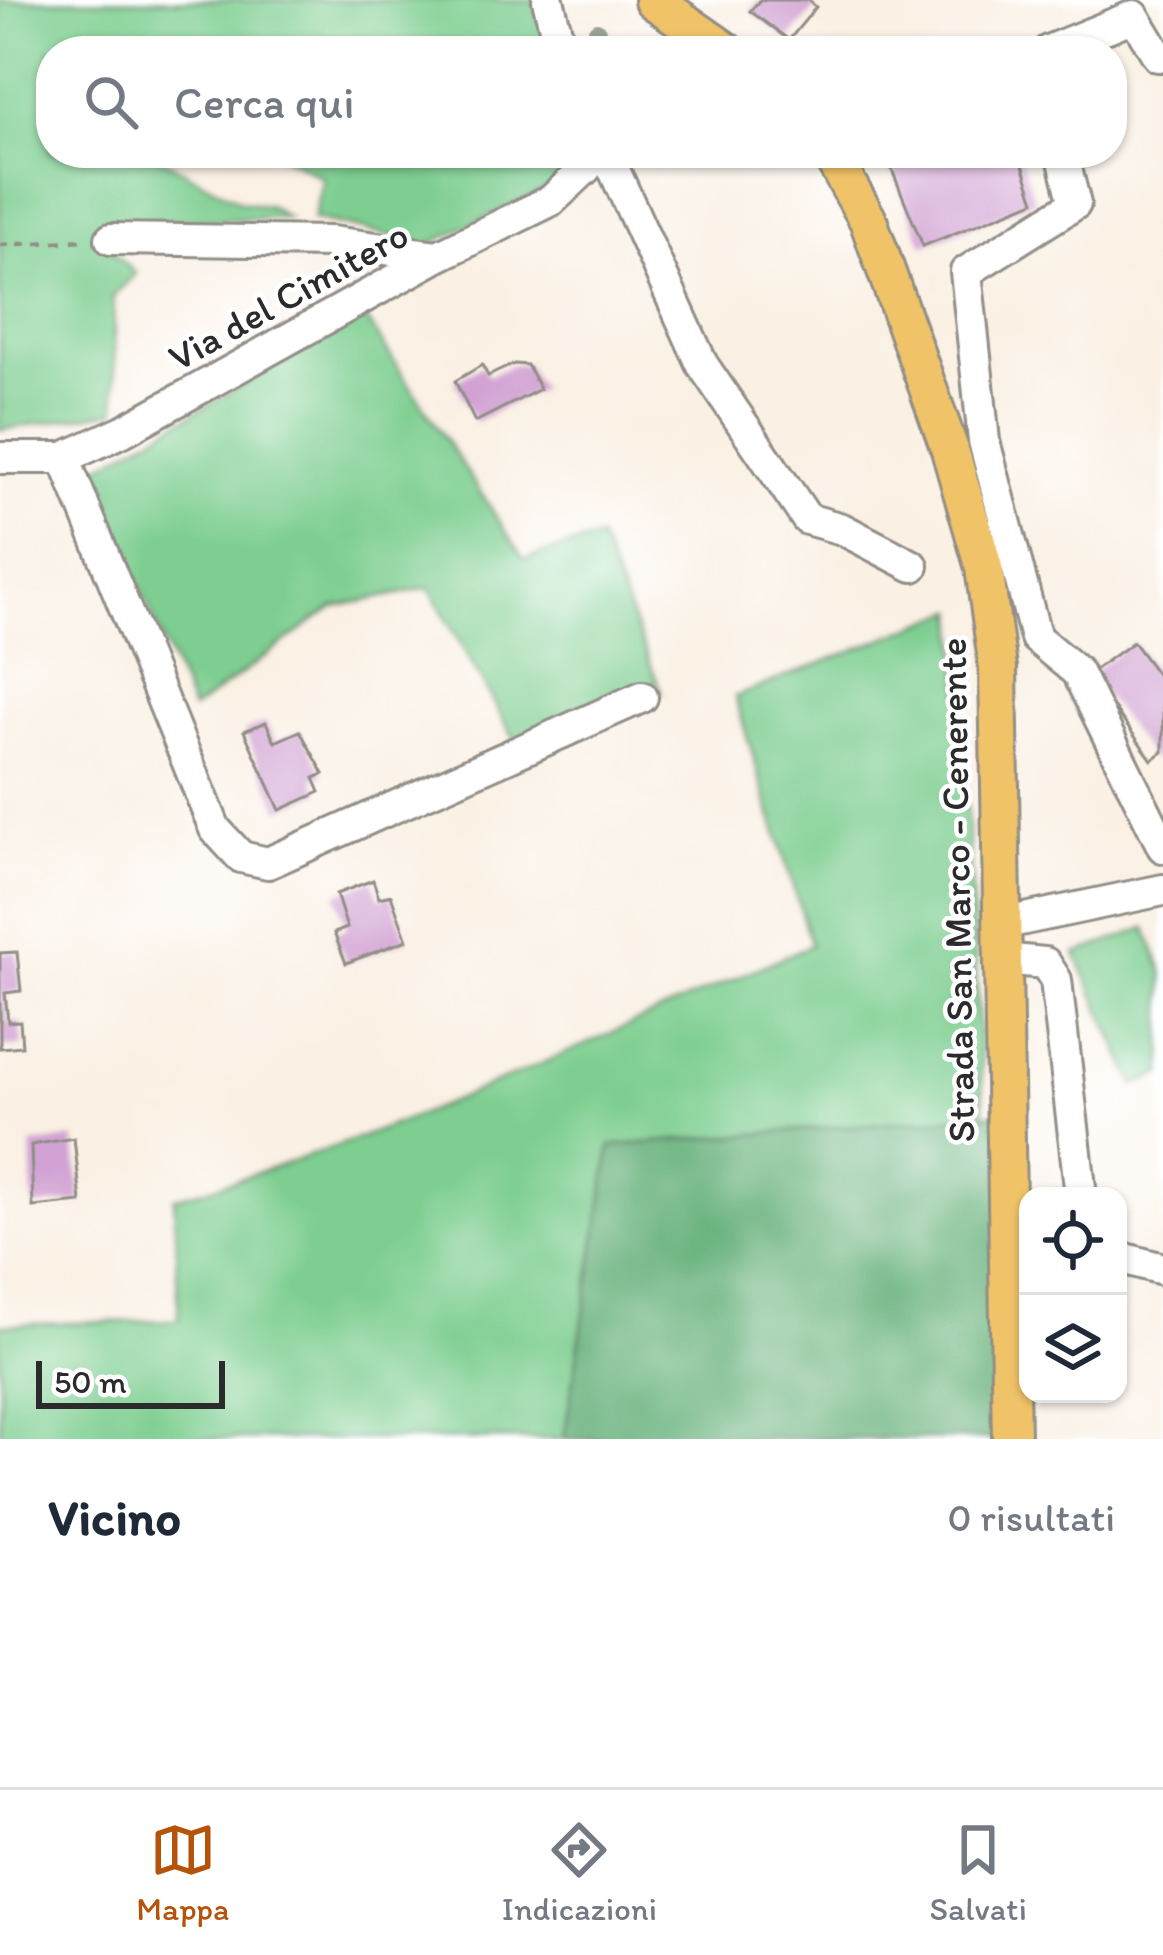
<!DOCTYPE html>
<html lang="it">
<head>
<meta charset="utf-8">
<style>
	:root { --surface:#fff; --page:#f2f2f3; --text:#1f2937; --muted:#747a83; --line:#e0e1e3; --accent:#b45309 }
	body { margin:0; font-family:Itim,sans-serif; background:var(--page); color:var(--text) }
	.controls { position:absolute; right:36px; bottom:36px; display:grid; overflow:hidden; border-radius:24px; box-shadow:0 3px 9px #0004 }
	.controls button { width:108px; height:108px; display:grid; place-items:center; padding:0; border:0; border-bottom:3px solid var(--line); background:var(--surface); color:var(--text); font:60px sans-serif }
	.scale { position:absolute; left:36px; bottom:30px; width:189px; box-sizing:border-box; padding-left:12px; border:6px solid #2b2b2b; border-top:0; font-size:33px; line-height:42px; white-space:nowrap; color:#2b2b2b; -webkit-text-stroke:9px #fff; paint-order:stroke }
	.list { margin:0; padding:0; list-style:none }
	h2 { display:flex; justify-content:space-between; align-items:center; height:156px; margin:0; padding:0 48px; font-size:51px }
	h2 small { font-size:39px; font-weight:400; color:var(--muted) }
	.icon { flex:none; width:66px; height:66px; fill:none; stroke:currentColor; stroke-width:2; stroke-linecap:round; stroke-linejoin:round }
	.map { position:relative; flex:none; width:1163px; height:1439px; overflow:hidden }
	.search { position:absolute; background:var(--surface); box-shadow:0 3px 9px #0004; left:36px; right:36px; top:36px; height:132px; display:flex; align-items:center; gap:30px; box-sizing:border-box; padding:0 42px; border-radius:48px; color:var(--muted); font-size:45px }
	.sheet { height:348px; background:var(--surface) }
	nav { display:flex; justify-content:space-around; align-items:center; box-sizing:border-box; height:168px; border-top:3px solid var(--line); background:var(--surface); font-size:33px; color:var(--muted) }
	nav a { display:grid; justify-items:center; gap:6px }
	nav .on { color:var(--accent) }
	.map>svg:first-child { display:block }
	.green { fill:#7dce90; stroke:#547c5e; stroke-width:3 }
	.forest { fill:#66b17a; stroke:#486e52; stroke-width:3 }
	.building { fill:#d1a1d3 }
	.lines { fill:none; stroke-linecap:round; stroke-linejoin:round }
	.minor-casing { stroke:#928e87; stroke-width:36 }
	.major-casing { stroke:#928e87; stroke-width:42 }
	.path { stroke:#928e87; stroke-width:4.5; stroke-dasharray:9 9; stroke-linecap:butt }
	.minor { stroke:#fff; stroke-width:30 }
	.major { stroke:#f1c369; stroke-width:36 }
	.tree { fill:#98a391 }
	.labels { text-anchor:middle; stroke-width:9; stroke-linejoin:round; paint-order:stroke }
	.street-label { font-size:39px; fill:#2b2b2b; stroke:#fff }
</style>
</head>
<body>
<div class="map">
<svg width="1163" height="1439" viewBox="0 0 1163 1439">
	<rect width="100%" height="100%" fill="#fff"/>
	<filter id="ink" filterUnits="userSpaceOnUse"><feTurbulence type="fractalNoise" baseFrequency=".00833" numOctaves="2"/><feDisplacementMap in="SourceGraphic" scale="24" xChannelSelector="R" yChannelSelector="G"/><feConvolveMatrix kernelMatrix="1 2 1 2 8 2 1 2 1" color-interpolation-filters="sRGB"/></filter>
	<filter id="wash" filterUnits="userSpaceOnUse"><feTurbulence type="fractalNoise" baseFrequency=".004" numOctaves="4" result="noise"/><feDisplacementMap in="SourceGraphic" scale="48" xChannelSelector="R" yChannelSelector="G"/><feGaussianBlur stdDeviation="2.7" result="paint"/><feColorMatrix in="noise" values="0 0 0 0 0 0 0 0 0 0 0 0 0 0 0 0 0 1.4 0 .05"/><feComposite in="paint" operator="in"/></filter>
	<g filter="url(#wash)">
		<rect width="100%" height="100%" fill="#faf0e3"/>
		<path class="green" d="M 0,0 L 533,0 L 551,51 L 51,51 L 51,153 L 150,153 L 241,202 L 270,207 L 287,218 L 112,223 L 111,250 L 136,274 L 113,296 L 116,411 L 0,430 Z
			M 277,153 L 569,153 L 561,182 L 430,244 L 313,219 L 323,178 Z
			M 365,317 L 524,559 L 599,538 L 662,693 L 642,697 L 521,751 L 429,588 L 333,607 L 192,710 L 91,471 Z
			M 956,610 L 984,1115 L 611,1146 L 564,1439 L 0,1439 L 0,1325 L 179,1320 L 174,1198 C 394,1138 603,1035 811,945 L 735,697 Z
			M 1146,928 L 1163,971 L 1163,1074 L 1135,1085 L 1076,954 Z"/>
		<path class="forest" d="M 1004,1113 L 1011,1439 L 564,1439 L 611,1146 Z"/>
		<g id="blocks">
			<path class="building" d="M 760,0 L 808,0 L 816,7 L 789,40 L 750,11 Z
				M 912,153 L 1019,153 L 1035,201 L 923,246 L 888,160 Z
				M 514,364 L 527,365 L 540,389 L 475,422 L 455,381 L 482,365 L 488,376 Z
				M 1133,642 L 1163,682 L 1163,752 L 1152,760 L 1089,674 Z
				M 266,722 L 275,742 L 300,731 L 324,774 L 314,778 L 320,792 L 280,810 L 244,731 Z
				M 373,880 L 379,898 L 391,895 L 407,940 L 346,963 L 334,933 L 347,928 L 336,894 Z
				M 17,952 L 21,991 L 5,993 L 8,1022 L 20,1021 L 22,1046 L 0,1048 L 0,953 Z
				M 74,1138 L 81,1202 L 33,1207 L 31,1145 Z"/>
		</g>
	</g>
	<g filter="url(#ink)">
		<use href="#blocks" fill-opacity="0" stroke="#928e87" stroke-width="3"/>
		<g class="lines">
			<defs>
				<path id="minor" d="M 548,0 L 561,51
					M 1048,51 L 1134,16 L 1158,56 L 1163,56
					M 600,153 L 614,170 L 702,364 L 807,519 L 842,529 L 913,566
					M 1062,153 L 1075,204 L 966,272 L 984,441 L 1036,638 L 1077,672 L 1163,847
					M 111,239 L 332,242 L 438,256
					M 0,458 L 64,458 L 123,431 L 438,256 L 552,200 L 586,168 L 590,153
					M 64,458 L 215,829 L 241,857 L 268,863 L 642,697
					M 1001,924 L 1163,890
					M 1001,959 L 1045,963 L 1056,980 L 1081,1196
					M 1118,1257 L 1163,1269"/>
				<path id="major" d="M 653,0 L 726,51
					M 830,153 L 868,220 L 950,450 L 984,568 L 998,668 L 1011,1439"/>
			</defs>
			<use href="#minor" class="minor-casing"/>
			<use href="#major" class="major-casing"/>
			<path class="path" d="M 0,245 L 87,240"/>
			<use href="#minor" class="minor"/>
			<use href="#major" class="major"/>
		</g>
		<circle class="tree" cx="597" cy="31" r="9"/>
	</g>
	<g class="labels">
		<g class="street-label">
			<text transform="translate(288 295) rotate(-29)" y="14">Via del Cimitero</text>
			<text transform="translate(956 890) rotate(-91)" y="14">Strada San Marco - Cenerente</text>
		</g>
	</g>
</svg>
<div class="controls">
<button><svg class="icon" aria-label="locate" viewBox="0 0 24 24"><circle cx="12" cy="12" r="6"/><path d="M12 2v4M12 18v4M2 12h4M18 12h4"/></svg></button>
<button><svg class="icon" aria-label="layers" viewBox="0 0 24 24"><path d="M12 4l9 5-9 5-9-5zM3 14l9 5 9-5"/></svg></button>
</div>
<div class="scale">50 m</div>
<div class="search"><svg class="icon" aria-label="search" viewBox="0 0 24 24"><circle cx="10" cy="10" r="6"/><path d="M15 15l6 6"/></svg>Cerca qui</div>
</div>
<section class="sheet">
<h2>Vicino<small>0 risultati</small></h2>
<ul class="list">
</ul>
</section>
<nav>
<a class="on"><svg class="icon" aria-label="map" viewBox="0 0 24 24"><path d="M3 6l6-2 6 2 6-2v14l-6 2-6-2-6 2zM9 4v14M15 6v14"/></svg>Mappa</a>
<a><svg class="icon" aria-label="directions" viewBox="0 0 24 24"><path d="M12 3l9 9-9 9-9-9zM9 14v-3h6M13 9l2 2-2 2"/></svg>Indicazioni</a>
<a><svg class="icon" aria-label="saved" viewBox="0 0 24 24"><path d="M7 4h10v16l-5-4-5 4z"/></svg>Salvati</a>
</nav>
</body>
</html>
